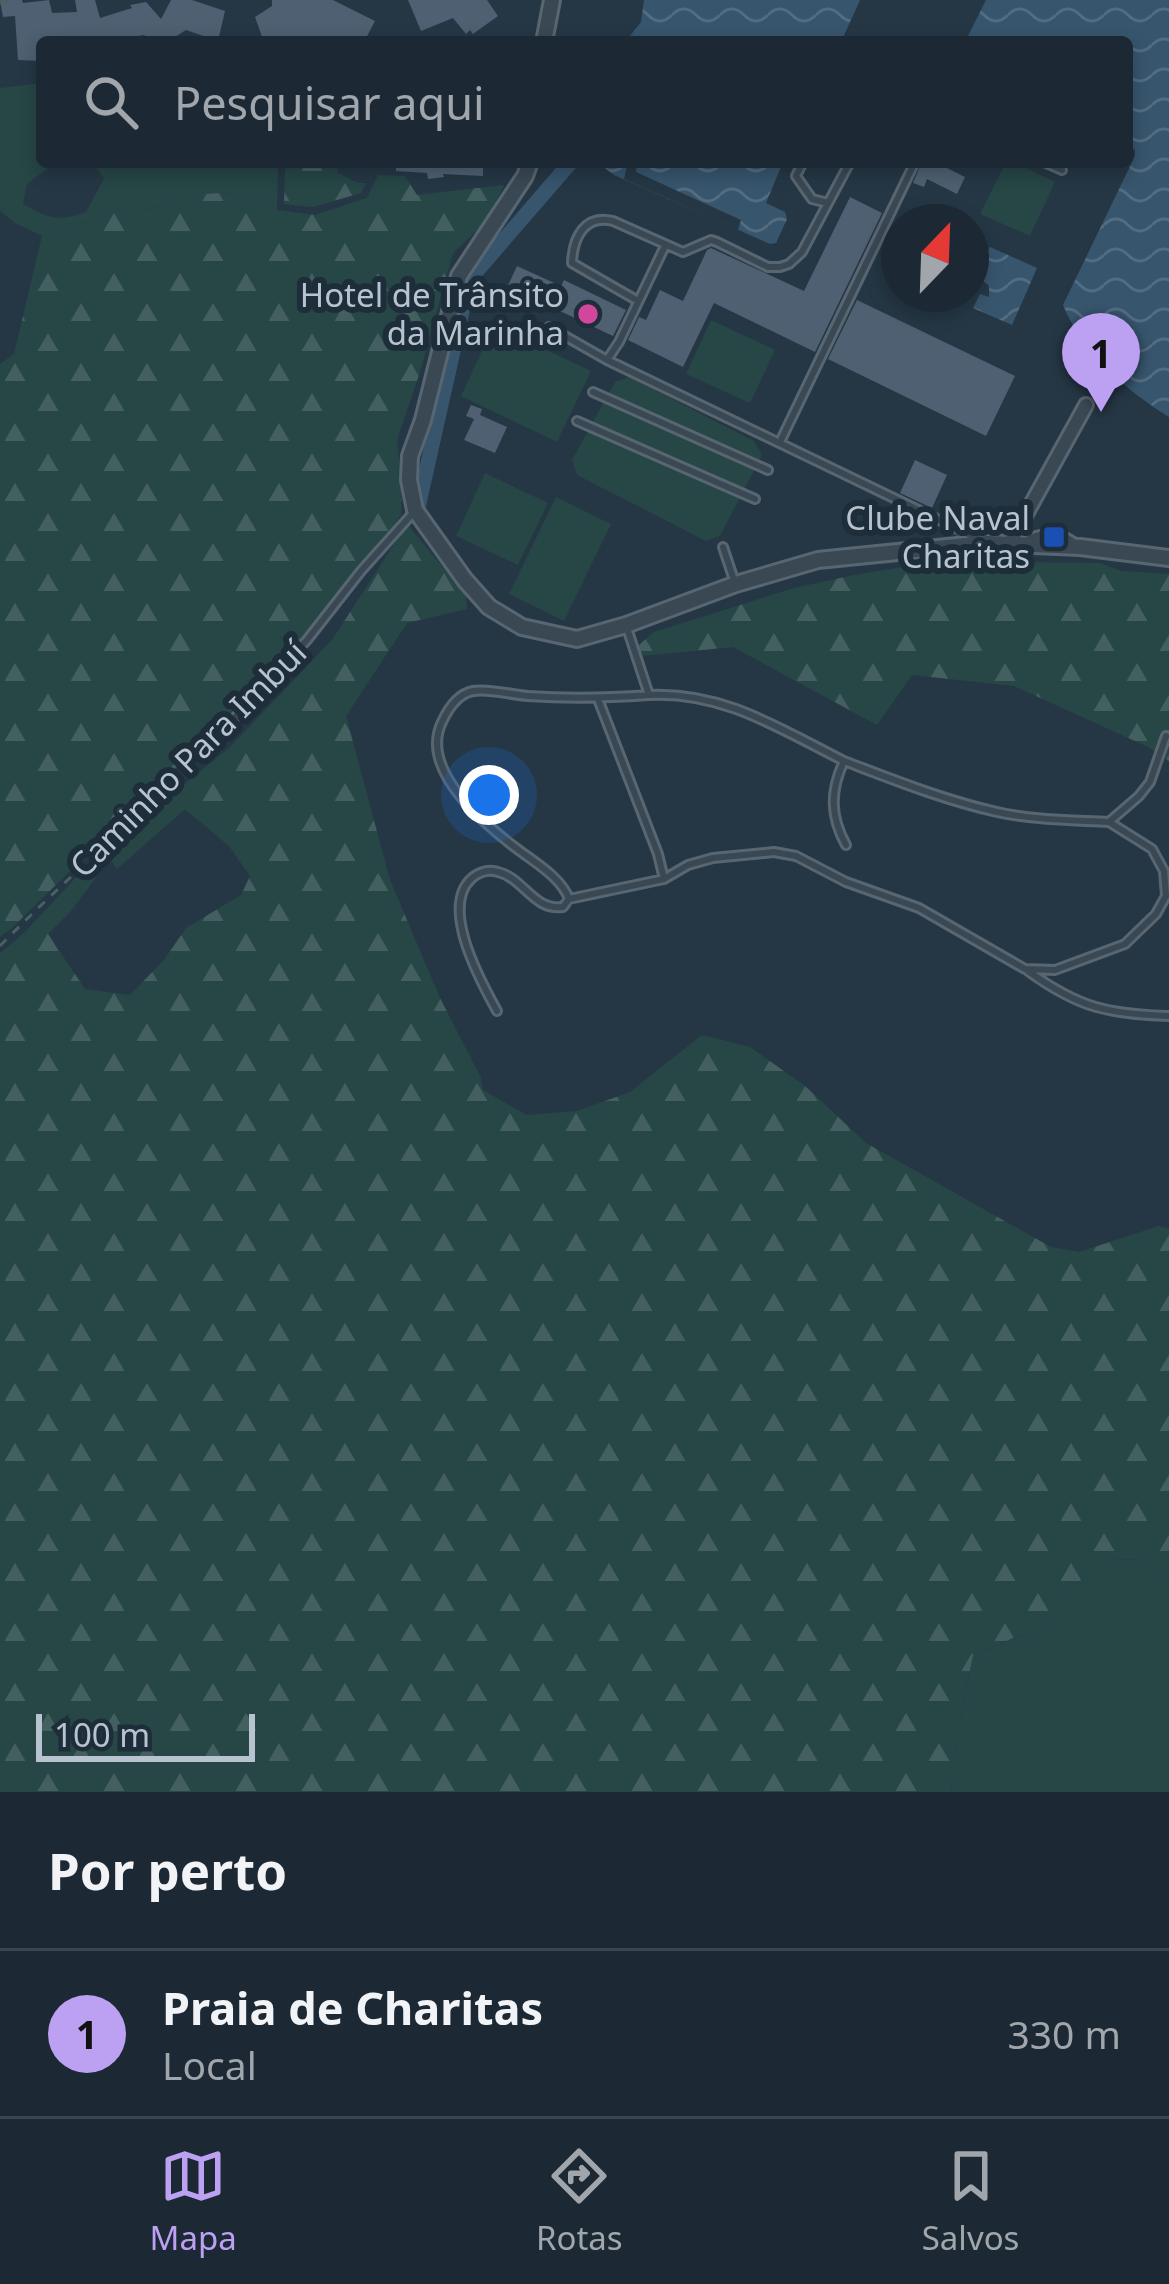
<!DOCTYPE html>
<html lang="pt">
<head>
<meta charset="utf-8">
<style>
	:root { --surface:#1c2934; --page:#293540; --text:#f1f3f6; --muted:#a0a6ac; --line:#3a454f; --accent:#bca0f2 }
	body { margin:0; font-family:"Noto Sans",sans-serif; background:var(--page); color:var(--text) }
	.compass { position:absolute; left:881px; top:204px; width:108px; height:108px; border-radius:50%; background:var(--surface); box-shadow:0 6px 18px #0003; rotate:23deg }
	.scale { position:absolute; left:36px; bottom:30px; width:219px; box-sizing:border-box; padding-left:12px; border:6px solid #b7c3ce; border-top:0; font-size:33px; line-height:42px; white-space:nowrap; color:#b7c3ce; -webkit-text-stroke:9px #1e2d3a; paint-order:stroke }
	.you { position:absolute; left:489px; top:795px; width:42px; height:42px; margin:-30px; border:9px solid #fff; border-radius:50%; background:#1a73e8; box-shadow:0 0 0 18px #1a73e833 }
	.badge { display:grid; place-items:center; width:78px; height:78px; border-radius:50%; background:var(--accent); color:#111; font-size:39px; font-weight:700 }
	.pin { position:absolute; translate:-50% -99px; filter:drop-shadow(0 3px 6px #0008) }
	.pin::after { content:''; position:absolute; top:63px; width:42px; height:36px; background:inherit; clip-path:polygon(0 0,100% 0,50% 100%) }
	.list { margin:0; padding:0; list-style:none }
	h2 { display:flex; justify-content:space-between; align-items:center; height:156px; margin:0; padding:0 48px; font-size:51px }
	h2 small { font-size:39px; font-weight:400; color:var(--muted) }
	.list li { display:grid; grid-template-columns:78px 1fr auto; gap:36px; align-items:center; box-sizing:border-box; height:168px; padding:0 48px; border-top:3px solid var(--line) }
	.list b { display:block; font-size:45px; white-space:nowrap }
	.list p { margin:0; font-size:39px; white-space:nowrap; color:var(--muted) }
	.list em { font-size:39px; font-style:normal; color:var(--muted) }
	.icon { flex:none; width:66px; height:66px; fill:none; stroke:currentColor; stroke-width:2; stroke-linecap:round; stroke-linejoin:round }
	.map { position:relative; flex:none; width:1169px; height:1792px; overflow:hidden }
	.search { position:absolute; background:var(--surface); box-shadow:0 6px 18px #0003; left:36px; right:36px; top:36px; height:132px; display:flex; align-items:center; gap:30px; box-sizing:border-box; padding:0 42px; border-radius:12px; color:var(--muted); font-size:45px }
	.sheet { height:324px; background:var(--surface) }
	nav { display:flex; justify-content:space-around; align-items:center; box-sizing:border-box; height:168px; border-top:3px solid var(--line); background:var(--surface); font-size:33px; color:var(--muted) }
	nav a { display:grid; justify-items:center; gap:6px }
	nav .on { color:var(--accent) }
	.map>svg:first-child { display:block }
	.green { fill:#274646 }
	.forest { fill:url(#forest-firs) }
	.water { fill:url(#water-waves) }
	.pier { fill:#253745 }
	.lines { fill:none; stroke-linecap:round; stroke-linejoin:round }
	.canal { stroke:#37556d; stroke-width:15 }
	.building { fill:#4e6071 }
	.service-casing { stroke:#586672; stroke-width:12 }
	.minor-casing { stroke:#586672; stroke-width:18 }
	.tertiary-casing { stroke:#586672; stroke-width:20 }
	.path { stroke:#466261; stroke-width:3; stroke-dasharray:9 9; stroke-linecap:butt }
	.service { stroke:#3a4854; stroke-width:6 }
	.minor { stroke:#3a4854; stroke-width:12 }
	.tertiary { stroke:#3a4854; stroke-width:14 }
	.hotel-dot { fill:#d1479c; stroke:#1e2d3a; stroke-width:4.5 }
	.transit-dot { fill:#1a4fb4; stroke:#1e2d3a; stroke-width:4.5 }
	.labels { text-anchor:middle; stroke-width:12; stroke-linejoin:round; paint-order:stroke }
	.poi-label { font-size:33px; fill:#b7c3ce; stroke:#1e2d3a; text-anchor:end }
	.street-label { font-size:33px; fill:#b7c3ce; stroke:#1e2d3a }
</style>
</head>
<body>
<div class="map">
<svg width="1169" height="1792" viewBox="0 0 1169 1792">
	<defs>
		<pattern id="forest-firs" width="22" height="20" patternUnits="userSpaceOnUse" patternTransform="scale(3)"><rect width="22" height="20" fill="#274646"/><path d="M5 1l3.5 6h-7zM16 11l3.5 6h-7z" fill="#445f60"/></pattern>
		<pattern id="water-waves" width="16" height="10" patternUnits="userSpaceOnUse" patternTransform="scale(3)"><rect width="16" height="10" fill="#37556d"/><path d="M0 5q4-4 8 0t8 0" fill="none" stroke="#526c81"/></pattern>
	</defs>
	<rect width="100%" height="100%" fill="#253745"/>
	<path class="green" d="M 42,83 L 42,162 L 56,162 L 27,184 L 23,204 C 50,219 57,222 86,212 L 104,178 L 93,164 L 87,162 L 275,162 L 278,163 L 277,210 L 241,192 L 202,194 L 161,207 L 117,212 L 42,236 L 15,223 L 0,211 L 0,88 Z
		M 1006,162 L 1013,162 L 1055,182 L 1030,236 L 980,214 Z
		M 711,320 L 775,350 L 750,403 L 686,374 Z
		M 494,325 L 591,371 L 557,442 L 461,396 Z
		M 629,377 L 754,441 L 762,455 L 720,536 L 706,541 L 577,475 L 572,460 L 615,382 Z
		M 485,473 L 548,503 L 518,565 L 456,536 Z
		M 556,497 L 611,524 L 564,621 L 509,594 Z
		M 1107,1559 L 1150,1560 L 1169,1582 L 1169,1792 L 951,1792 L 956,1741 L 973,1655 L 1017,1637 L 1047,1633 L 1065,1593 Z"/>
	<path class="forest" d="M 298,162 L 337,162 L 338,173 L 358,183 L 366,183 L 361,193 L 313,207 L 284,204 L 285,169 Z
		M 378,175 L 405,176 L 417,195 L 504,185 L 488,220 L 453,253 L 419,375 L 397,440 L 402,486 L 401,515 L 315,639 L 163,780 L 13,927 L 0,937 L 0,364 L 14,354 L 42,236 L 117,212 L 161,207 L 202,194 L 241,192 L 277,210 L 315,215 L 367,198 Z
		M 407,524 L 466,595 L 467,609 L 407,623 L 346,716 L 390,880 L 440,998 L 481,1078 L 483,1090 L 526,1115 L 577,1111 L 630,1092 L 702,1035 L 750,1047 L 805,1086 L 866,1143 L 1051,1247 L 1079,1252 L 1159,1226 L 1169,1229 L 1169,1582 L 1150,1560 L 1107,1559 L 1065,1593 L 1047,1633 L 1016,1637 L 973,1655 L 956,1741 L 951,1792 L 0,1792 L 0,953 L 22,935 L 84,869 L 98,875 L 70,912 L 48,934 L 85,989 L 130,995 L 164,960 L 186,928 L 241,895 L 250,876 L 229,846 L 185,809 L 117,869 L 103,849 L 229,748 L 332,640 Z
		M 1016,562 L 1100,563 L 1121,571 L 1169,574 L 1169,761 L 1148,747 L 1014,686 L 912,675 L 877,725 L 733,647 L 641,656 L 639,645 L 654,632 L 794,588 L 854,575 L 922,564 Z"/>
	<path class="water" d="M 644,0 L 860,0 L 841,42 L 625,42 L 641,22 Z
		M 986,0 L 1169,0 L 1169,417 C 1127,391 1082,352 1063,305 L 1135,156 L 1135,150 L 1127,145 L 1127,42 L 965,42 Z
		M 604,162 L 783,162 L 766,203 L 785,212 L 787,219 L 776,243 L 770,244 L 614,175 L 605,168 Z
		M 990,247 L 1037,268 L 1012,325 L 973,308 L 980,294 L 989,297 L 989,286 L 976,274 Z"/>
	<path class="pier" d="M 628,162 L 637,162 L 636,172 L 741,220 L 738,230 L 624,179 Z"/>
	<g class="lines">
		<path class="canal" d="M 417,512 L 469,280 L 571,162"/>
	</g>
	<path class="building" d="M 0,0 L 22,0 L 23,3 L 49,0 L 52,13 L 77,12 L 75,0 L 95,0 L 100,18 L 132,8 L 130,5 L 146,2 L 161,19 L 171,0 L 192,0 L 225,11 L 218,41 L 186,30 L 167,42 L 151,42 L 144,35 L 107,42 L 42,42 L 42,61 L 18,60 L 15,16 L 3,17 Z
		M 272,0 L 333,0 L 375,21 L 364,42 L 264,42 L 255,17 L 272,6 Z
		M 408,0 L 487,0 L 498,16 L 473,34 L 470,30 L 466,34 L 453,18 L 421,31 Z
		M 396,162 L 483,162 L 483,176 L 443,174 L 444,177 L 428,179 L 427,173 L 396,171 Z
		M 922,162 L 935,162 L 965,177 L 957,194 L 927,179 L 924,187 L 913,183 Z
		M 850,197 L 882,213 L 815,352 L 714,303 L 683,367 L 628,340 L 639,317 L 646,320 L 660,290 L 683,301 L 707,250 L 711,248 L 804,291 Z
		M 517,266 L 561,286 L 564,280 L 626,310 L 613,336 L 545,304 L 541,313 L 504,294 Z
		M 857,300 L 1015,376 L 986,436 L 828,359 Z
		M 471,405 L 482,409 L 480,415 L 507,427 L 495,453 L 464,440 L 474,419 L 466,416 Z
		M 915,460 L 947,475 L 932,508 L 900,493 Z"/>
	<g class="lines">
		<defs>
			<path id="service" d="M 803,162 L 796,176 L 812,199 L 828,203
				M 1044,162 L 1062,170
				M 638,301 L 572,263 C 573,237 585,214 613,221 L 683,252 L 711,240 L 717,242 L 768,267 L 780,267 L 789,264 L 802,252 L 850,162
				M 549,327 L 607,360 L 987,543 L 988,553 L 965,557 L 946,551
				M 607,360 L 619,342 L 665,246
				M 593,392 L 768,470
				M 577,421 L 755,499
				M 780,442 L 915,162
				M 1024,542 C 1040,531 1063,531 1077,545
				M 723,547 L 735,583
				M 627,628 L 649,695 C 723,691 780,729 844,761 C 830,791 830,816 846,845
				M 598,699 L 658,854 L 664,879
				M 217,737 L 307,640 L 361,571 L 413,513
				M 844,761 C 894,780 944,800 997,812 C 1033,820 1072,820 1109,822
				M 569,899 L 664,879 L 688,865 L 713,858 L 774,852 L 796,856 L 846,882 L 919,908 L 1025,969 L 1055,970 L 1125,944 L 1156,914 L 1166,896 L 1164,871 L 1152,849 L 1109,822 L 1139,796 L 1150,782 L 1166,736
				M 1028,971 C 1079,1008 1108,1014 1169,1016
				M 497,1011 C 481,982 439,907 472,878 C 479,872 489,869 498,872 C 524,878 533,911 563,907 L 569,899 C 561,877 534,862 516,848 C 483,823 419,769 442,722 C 448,709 457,694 473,691 C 489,688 511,695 528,696 C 569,699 608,698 649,695"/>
			<path id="minor" d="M 1010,543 L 1086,405"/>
			<path id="tertiary" d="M 544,42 L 552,0
				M 530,162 L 525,176 L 459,276 L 423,420 L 410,456 L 409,480 L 415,510 L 465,580 L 489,607 L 522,627 L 577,639 L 626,625 L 736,584 L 818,560 L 987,543 L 1080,547 L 1169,558"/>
		</defs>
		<use href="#service" class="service-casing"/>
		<use href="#minor" class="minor-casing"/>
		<use href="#tertiary" class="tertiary-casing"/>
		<path class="path" d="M 0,3 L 14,0
			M 0,946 C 68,876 144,813 212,743"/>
		<use href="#service" class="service"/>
		<use href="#minor" class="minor"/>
		<use href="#tertiary" class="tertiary"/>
	</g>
	<circle class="hotel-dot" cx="588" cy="314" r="12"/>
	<rect class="transit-dot" x="1042" y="525" width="24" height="24" rx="6"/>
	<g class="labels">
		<g class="poi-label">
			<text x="564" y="307">Hotel de Trânsito<tspan x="564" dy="38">da Marinha</tspan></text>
			<text x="1030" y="530">Clube Naval<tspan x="1030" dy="38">Charitas</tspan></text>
		</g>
		<g class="street-label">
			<text transform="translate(188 759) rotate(-45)" y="12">Caminho Para Imbuí</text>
		</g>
	</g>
</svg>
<svg class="compass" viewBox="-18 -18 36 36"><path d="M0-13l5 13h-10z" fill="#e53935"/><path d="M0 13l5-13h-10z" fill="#a0a6ac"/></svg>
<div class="scale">100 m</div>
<div class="you"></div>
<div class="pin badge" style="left:1101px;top:412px">1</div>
<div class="search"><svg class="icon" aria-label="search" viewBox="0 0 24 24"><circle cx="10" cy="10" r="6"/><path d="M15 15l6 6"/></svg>Pesquisar aqui</div>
</div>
<section class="sheet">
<h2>Por perto<small></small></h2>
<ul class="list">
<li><span class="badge">1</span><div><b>Praia de Charitas</b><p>Local</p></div><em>330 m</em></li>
</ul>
</section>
<nav>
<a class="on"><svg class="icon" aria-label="map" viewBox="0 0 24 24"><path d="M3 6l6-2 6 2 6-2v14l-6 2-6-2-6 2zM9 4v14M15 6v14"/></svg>Mapa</a>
<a><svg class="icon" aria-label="directions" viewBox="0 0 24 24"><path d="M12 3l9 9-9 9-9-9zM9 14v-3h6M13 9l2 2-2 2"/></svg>Rotas</a>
<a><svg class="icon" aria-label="saved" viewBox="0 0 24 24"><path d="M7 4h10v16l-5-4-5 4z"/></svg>Salvos</a>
</nav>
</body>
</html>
